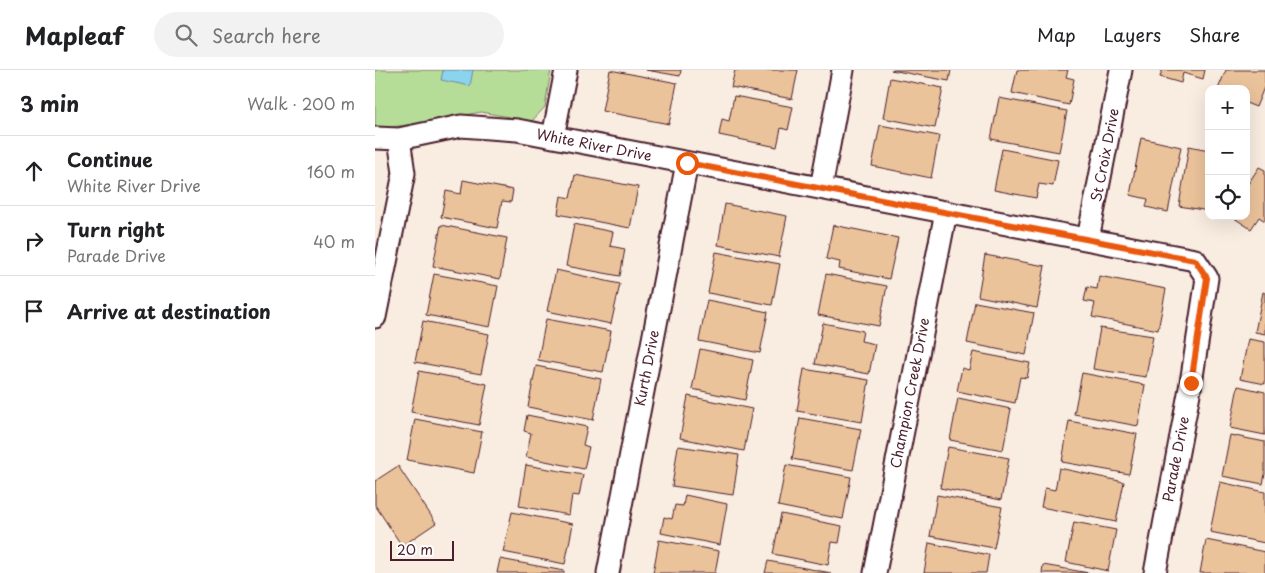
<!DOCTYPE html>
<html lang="en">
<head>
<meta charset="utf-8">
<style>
	:root { --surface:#fff; --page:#f2f2f2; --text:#202124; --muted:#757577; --line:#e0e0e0 }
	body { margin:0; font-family:"Playpen Sans",sans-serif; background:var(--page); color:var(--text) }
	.controls { position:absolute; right:15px; top:15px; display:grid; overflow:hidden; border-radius:10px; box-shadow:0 5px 20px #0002 }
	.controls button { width:45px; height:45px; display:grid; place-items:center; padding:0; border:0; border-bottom:1px solid var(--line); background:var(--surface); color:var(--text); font:25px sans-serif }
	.scale { position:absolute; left:15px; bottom:12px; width:64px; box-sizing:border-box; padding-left:5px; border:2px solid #4a1f2b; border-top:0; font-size:14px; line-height:18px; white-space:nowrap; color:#4a1f2b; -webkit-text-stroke:4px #fff; paint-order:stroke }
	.stop { position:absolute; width:15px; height:15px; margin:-11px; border:4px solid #ea580c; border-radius:50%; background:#fff }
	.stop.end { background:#ea580c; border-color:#fff; box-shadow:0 1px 5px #0008 }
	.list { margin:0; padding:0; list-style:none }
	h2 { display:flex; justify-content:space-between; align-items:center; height:65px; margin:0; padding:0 20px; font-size:21px }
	h2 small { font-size:16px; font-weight:400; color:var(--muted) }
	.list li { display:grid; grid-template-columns:32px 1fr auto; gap:15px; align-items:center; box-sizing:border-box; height:70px; padding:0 20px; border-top:1px solid var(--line) }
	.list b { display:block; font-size:19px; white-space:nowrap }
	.list p { margin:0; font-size:16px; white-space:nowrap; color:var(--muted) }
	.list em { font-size:16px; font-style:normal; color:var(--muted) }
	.icon { flex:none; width:28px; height:28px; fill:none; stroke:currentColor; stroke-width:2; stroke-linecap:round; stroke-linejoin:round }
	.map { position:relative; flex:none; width:890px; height:503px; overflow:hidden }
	header { display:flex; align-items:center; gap:30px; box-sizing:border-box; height:70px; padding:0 25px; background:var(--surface); border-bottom:1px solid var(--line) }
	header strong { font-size:24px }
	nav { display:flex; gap:28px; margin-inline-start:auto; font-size:18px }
	.search { width:350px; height:45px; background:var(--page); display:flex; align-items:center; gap:12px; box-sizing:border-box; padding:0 18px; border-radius:28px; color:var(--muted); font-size:19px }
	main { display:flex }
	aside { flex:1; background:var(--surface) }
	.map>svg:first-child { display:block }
	.green { fill:#b5dd98; stroke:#807e62 }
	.water { fill:#8bd4ed; stroke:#718c9f }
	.building { fill:#ebc39b; stroke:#4a1f2b }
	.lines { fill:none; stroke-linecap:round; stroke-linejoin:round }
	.street-casing { stroke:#4a1f2b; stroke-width:25 }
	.street { stroke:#fff; stroke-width:21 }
	.route { stroke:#ea580c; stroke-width:6 }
	.labels { text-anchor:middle; stroke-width:4.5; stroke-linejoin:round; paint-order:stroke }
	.street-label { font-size:14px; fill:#4a1f2b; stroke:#fff }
</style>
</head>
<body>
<header>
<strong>Mapleaf</strong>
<div class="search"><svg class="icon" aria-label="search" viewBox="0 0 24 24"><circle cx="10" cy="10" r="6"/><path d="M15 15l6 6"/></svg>Search here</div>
<nav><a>Map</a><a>Layers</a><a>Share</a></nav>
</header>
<main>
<aside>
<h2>3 min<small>Walk · 200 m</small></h2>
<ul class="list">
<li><svg class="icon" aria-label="ahead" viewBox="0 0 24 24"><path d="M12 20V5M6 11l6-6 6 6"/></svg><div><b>Continue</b><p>White River Drive</p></div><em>160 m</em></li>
<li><svg class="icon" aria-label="right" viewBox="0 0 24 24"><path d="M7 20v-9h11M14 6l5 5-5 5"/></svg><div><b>Turn right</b><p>Parade Drive</p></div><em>40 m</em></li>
<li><svg class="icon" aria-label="arrive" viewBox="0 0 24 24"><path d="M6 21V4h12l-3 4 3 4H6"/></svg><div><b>Arrive at destination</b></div></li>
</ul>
</aside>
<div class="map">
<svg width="890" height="503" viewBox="0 0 890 503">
	<rect width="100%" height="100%" fill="#f9ede1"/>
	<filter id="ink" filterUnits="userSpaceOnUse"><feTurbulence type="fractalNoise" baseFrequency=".02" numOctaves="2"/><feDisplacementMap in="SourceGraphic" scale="10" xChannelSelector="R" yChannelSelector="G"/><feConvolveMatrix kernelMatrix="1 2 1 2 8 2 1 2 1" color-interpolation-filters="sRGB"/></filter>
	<g filter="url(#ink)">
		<path class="green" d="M 0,0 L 176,0 L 170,37 L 157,51 L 106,42 L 48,53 L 0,59 Z"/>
		<path class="water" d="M 68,0 L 98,0 L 95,16 L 66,10 Z"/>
		<path class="building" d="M 235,0 L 302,13 L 294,54 L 227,41 Z
			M 271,0 L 306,0 L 305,6 Z
			M 360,0 L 423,0 L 417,29 L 356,17 Z
			M 516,0 L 576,0 L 574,11 Z
			M 642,0 L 693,0 L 691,7 L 699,9 L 694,35 L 637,23 Z
			M 787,0 L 830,0 L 828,9 L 808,3 L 806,13 L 785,7 Z
			M 851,0 L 890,0 L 890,15 L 881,37 L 871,33 L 871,19 L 843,19 Z
			M 515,8 L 568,18 L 560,58 L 508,48 Z
			M 359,26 L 418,37 L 413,60 L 406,58 L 402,77 L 344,65 L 347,49 L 354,51 Z
			M 624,28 L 692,41 L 684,82 L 616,69 Z
			M 505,55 L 564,66 L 556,108 L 497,96 Z
			M 766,68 L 806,77 L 793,142 L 771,137 L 773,129 L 755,125 Z
			M 814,76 L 834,80 L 834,141 L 804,136 Z
			M 627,79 L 683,90 L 678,116 L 664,114 L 661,128 L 619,120 Z
			M 884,97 L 890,100 L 890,151 L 884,147 L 876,159 L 856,146 L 871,146 L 871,117 Z
			M 200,105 L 263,117 L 255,158 L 183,144 L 186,126 L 195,128 Z
			M 88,110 L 138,120 L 136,132 L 127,131 L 122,158 L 66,147 L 71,121 L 86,124 Z
			M 350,134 L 412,146 L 404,187 L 343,175 Z
			M 199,154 L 238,162 L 235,176 L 250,179 L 245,206 L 191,196 Z
			M 66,155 L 132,168 L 125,209 L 58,196 Z
			M 458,155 L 523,168 L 514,209 L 464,199 L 465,192 L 451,189 Z
			M 341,182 L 405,194 L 397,235 L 333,223 Z
			M 610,185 L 670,196 L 662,238 L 603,226 Z
			M 181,200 L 245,214 L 236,254 L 172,241 Z
			M 59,204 L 123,216 L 115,257 L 51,245 Z
			M 451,204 L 512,216 L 504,256 L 443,245 Z
			M 724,206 L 791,219 L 783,260 L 717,247 L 720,233 L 709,231 L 712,217 L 722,219 Z
			M 888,222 L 890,223 L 890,264 L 880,262 Z
			M 332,230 L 393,242 L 385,283 L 324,271 Z
			M 600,232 L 659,243 L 651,285 L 592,273 Z
			M 171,249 L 236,261 L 228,302 L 163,290 Z
			M 48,251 L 114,264 L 106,304 L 40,292 Z
			M 448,253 L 488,261 L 486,271 L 500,274 L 494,304 L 440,294 Z
			M 725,258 L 778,266 L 771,307 L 718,299 Z
			M 873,269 L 890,272 L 890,314 L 865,309 Z
			M 325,279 L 378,290 L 370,330 L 317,319 Z
			M 598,282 L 655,293 L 652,308 L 645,307 L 640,333 L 582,321 L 587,298 L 594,300 Z
			M 161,296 L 226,309 L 218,350 L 153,337 Z
			M 429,299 L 494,310 L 487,352 L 422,341 Z
			M 44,301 L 112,314 L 104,355 L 36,342 Z
			M 707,303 L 770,315 L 763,356 L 699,344 Z
			M 863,316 L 890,322 L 890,365 L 855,358 Z
			M 313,326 L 377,339 L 369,381 L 305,368 Z
			M 583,328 L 636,339 L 628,380 L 575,370 Z
			M 152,345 L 212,357 L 208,375 L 214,377 L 209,399 L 151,387 L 156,363 L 149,361 Z
			M 425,348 L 486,359 L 478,400 L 417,389 Z
			M 40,349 L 107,362 L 99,403 L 32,390 Z
			M 694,351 L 762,364 L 754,404 L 687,392 Z
			M 855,365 L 890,372 L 890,404 L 888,414 L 847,406 Z
			M 303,376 L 364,385 L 358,425 L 297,416 Z
			M 573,377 L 634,388 L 626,430 L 565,418 Z
			M 151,395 L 208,405 L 204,426 L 197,425 L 194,445 L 144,436 Z
			M 411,395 L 476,407 L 468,449 L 403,436 Z
			M 23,396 L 61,453 L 27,476 L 0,435 L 0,411 Z
			M 684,398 L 749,412 L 741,452 L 666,437 L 670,418 L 680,420 Z
			M 845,412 L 890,422 L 890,473 L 835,462 Z
			M 310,425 L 352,434 L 345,475 L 286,463 L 289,447 L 297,449 L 300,435 L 308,436 Z
			M 562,425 L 627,437 L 619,478 L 555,466 Z
			M 137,442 L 198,454 L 190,494 L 128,482 Z
			M 406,444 L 467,456 L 464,473 L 457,472 L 453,495 L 398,484 Z
			M 699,452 L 741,460 L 733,501 L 691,492 Z
			M 284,470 L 344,481 L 340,503 L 278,503 Z
			M 831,470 L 890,482 L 890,503 L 825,503 Z
			M 554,473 L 614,485 L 611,503 L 549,503 Z
			M 125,489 L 189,501 L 189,503 L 122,503 Z
			M 393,491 L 456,503 L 390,503 Z
			M 668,495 L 714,503 L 667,503 Z"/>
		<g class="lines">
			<defs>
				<path id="street" d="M 178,67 L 191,0
					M 0,68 L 24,69 L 86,56 L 142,60 L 820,190 L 832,208 L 816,313 L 780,503
					M 446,118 L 468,0
					M 713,169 L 746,0
					M 0,247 L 29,103 L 24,69
					M 233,503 L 312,93
					M 500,503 L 571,142"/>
			</defs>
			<use href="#street" class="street-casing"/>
			<use href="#street" class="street"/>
		</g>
	</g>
	<g class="lines" filter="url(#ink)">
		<path class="route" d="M 312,93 L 820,190 L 832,208 L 816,313"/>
	</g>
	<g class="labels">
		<g class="street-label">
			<text transform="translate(219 75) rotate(11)" y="5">White River Drive</text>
			<text transform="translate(730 85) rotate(-79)" y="5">St Croix Drive</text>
			<text transform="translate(272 298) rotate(-79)" y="5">Kurth Drive</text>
			<text transform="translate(535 323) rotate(-79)" y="5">Champion Creek Drive</text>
			<text transform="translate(801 389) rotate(-79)" y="5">Parade Drive</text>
		</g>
	</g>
</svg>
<div class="controls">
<button>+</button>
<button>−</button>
<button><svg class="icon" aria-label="locate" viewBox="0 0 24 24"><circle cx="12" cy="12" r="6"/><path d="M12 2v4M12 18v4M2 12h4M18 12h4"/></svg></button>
</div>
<div class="scale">20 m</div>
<div class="stop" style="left:312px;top:93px"></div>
<div class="stop end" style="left:816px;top:313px"></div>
</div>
</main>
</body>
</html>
